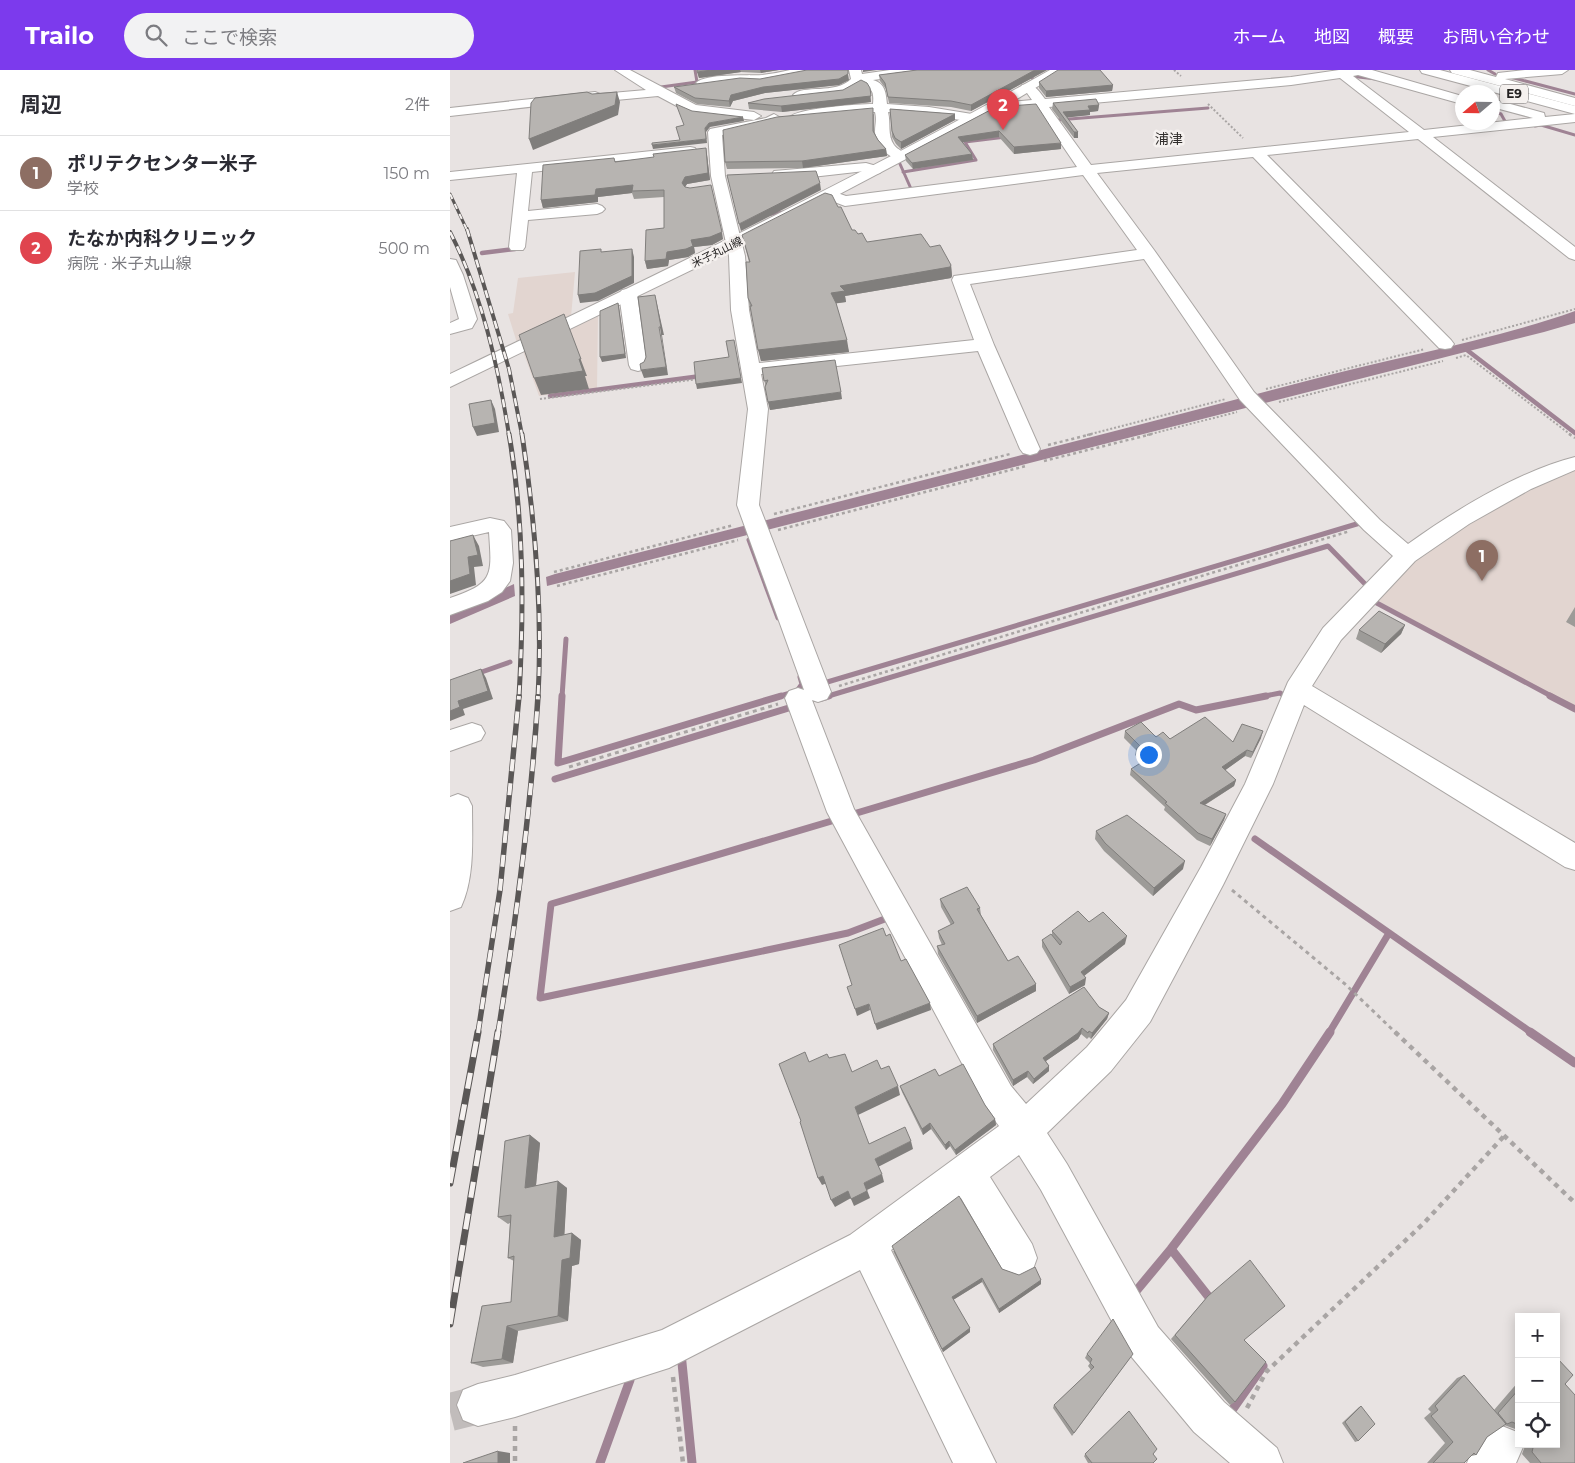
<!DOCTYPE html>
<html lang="ja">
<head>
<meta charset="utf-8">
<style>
	:root { --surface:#fff; --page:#f2f2f3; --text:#2b2b33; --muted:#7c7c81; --line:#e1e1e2; --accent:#7c3aed }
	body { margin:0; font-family:Montserrat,"Noto Sans JP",sans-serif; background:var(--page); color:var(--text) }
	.controls { position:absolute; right:15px; bottom:15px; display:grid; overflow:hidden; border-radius:0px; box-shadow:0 2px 12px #0003 }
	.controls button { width:45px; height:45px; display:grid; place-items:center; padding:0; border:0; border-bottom:1px solid var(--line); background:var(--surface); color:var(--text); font:25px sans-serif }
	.compass { position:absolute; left:1005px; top:15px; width:45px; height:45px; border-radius:50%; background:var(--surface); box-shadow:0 2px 12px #0003; rotate:250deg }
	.you { position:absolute; left:698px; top:684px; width:18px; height:18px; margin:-12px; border:4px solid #fff; border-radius:50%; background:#1a73e8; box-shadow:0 0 0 8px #1a73e833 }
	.badge { display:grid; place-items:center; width:32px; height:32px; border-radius:50%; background:var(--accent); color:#fff; font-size:16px; font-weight:700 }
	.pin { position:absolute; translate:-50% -41px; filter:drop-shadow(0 1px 2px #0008) }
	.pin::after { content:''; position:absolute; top:26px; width:18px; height:15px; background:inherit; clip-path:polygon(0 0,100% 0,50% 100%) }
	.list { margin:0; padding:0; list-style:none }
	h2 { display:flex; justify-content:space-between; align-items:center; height:65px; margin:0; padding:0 20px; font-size:21px }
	h2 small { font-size:16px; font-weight:400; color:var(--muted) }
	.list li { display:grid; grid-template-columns:32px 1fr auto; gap:15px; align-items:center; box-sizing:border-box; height:75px; padding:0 20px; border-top:1px solid var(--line) }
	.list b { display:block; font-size:19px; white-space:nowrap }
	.list p { margin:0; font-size:16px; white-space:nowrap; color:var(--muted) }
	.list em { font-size:16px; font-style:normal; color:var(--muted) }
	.icon { flex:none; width:28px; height:28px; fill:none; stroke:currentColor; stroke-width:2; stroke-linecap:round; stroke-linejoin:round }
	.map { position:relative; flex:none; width:1125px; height:1393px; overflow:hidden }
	header { display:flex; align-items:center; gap:30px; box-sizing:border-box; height:70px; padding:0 25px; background:var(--accent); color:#fff }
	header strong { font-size:24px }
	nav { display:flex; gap:28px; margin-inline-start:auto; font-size:18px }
	.search { width:350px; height:45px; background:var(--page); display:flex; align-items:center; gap:12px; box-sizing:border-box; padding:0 18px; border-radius:28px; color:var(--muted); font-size:19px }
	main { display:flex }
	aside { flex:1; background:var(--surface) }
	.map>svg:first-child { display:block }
	.built { fill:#e2d5d0 }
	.water { fill:#9f8394 }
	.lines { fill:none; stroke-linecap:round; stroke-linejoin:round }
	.stream-far4 { stroke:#9f8394; stroke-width:3 }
	.stream-far3 { stroke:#9f8394; stroke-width:4.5 }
	.stream-far2 { stroke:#9f8394; stroke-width:5 }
	.stream-far1 { stroke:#9f8394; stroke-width:7 }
	.stream { stroke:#9f8394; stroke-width:9 }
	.minor-tunnel { stroke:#c1bcbb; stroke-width:38; stroke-dasharray:38 19; stroke-linecap:butt }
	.minor-casing { stroke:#aaa6a4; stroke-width:2 }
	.major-casing { stroke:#aaa6a4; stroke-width:2 }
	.highway-casing { stroke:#aaa6a4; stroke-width:2 }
	.path-far3 { stroke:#a9a5a4; stroke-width:2; stroke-dasharray:2 2; stroke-linecap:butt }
	.path-far2 { stroke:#a9a5a4; stroke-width:2.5; stroke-dasharray:3 3; stroke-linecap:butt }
	.path-far1 { stroke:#a9a5a4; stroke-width:3; stroke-dasharray:4 4; stroke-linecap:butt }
	.path { stroke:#a9a5a4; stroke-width:4.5; stroke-dasharray:5 5; stroke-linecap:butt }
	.minor { fill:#fff; fill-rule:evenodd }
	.major { fill:#fff; fill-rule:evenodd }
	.highway { fill:#fff; fill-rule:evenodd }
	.rail-far4-casing { stroke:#5a5756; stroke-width:3 }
	.rail-far3-casing { stroke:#5a5756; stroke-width:4 }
	.rail-far2-casing { stroke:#5a5756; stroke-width:5 }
	.rail-far1-casing { stroke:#5a5756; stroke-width:5.5 }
	.rail-casing { stroke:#5a5756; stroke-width:7 }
	.rail-far4 { stroke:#f5f1ef; stroke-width:2; stroke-dasharray:5.5; stroke-linecap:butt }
	.rail-far3 { stroke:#f5f1ef; stroke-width:2.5; stroke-dasharray:8; stroke-linecap:butt }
	.rail-far2 { stroke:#f5f1ef; stroke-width:3; stroke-dasharray:9; stroke-linecap:butt }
	.rail-far1 { stroke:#f5f1ef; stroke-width:4; stroke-dasharray:12; stroke-linecap:butt }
	.rail { stroke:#f5f1ef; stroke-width:5; stroke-dasharray:16; stroke-linecap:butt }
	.wall { fill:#9d9b98 }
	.shaded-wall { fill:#807e7c }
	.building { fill:#b7b4b1; stroke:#807e7c }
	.labels { text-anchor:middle; stroke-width:5; stroke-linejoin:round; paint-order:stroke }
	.far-street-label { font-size:11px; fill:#232121; stroke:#f5f1ef }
	.shield { fill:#f5f1ef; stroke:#625f5f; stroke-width:1 }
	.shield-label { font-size:12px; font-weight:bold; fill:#232121 }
	.far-quarter-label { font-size:14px; fill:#312e2c; stroke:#f5f1ef }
</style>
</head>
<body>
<header>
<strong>Trailo</strong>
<div class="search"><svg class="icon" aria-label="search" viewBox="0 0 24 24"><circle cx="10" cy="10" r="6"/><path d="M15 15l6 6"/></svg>ここで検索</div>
<nav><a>ホーム</a><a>地図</a><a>概要</a><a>お問い合わせ</a></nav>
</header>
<main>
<aside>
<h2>周辺<small>2件</small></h2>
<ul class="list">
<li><span class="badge" style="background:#8d6e63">1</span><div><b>ポリテクセンター米子</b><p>学校</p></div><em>150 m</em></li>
<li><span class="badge" style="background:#e0444e">2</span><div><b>たなか内科クリニック</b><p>病院 · 米子丸山線</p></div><em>500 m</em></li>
</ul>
</aside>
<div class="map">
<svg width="1125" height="1393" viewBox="0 0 1125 1393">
	<rect width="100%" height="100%" fill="#e8e3e2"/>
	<path class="built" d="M 125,202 L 121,247 L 67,273 L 58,244 L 63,243 L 68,208 Z
		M 148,246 L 147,318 L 89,326 L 73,281 Z
		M 1125,397 L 1125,638 L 923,528 L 955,494 L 1036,438 Z"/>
	<path class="water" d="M 1125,241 L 1125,253 L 1094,262 L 97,516 L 96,507 L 105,504 C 358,439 611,376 864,309 C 951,286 1041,271 1125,241 Z
		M 64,514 L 65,526 L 0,554 L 0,542 Z"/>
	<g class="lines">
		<path class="stream-far4" d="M 576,0 L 583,9
			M 1038,0 L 1045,4
			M 900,6 L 926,9
			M 1060,7 L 1125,24
			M 211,17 L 247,12 L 245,0
			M 1042,41 L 1051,44 L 1056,53
			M 607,50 L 758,38
			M 1085,56 L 1091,55 L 1125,65
			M 450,94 L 462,121
			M 453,102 L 526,90 L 515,72 L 556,67
			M 317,145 L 339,141"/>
		<path class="stream-far3" d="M 32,183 L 65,179
			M 1013,277 L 1125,363
			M 100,326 L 251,306"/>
		<path class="stream-far2" d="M 299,470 L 328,548
			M 923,531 L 1103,627
			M 26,604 L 60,592
			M 374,613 L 910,453
			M 112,627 L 116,569
			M 327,627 L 347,621 L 352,614 L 350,607
			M 375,627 L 878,476 L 917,516
			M 810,627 L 830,623 L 835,626"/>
		<path class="stream-far1" d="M 112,626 L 108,693 L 331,626
			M 1100,626 L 1125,639
			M 372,628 L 379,626
			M 105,709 L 342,637
			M 400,745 L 584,690 L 729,634 L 746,640 L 816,626
			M 385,750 L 101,834 L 90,928 L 398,863 L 440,847
			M 805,769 L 1082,963
			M 879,963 L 939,863"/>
		<path class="stream" d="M 1080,962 L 1125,993
			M 721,1179 L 762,1231
			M 682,1226 L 721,1179 L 832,1034 L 880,962
			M 231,1283 L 242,1393
			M 778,1346 L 813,1296 L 810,1292
			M 150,1393 L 180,1310"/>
		<path class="minor-tunnel" d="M 0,1342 L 28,1335"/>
		<defs>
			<path id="minor" d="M 165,0 L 180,0 L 246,35 L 304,42 L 311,46 L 304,50 L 238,42 L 208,26 L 145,32 L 140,30 L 0,46 L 0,38 L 145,22 L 150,24 L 196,20 Z
				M 340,0 L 366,0 L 360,4 L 311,13 L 291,12 L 252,17 L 246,13 C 255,3 298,6 312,5 C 321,4 331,2 340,0 Z
				M 399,0 L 411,0 L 412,4 L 440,0 L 475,0 L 469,4 L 423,10 C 435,13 436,23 437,34 L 479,37 L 528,45 L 530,48 L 523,52 L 479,45 L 438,42 C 441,53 437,65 444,75 C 448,80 453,81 457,86 L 455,89 L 450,90 C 437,87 426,75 425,62 C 425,54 427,50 425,42 L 390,44 L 347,51 L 342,50 L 340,47 C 348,38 409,34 423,34 C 424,22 423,18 410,14 C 401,24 352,35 343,25 C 353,14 385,25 401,9 Z
				M 889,0 L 922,0 L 1012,26 L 1012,34 L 908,5 L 903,6 L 974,60 L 1083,48 L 1042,37 L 1042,29 L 1094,43 L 1095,47 L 1125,44 L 1125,52 L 983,67 L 1125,177 L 1125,190 L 1119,188 L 968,69 L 817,85 L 1001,270 L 1004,274 L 1001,278 L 995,279 L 989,278 L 803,87 L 647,103 L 704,180 L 804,322 L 930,450 L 958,474 C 1004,441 1069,401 1125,387 L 1125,400 L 1081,419 L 1019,454 L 965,491 L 891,570 L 862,616 L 1125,773 L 1125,800 L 1115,797 L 854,635 L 823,714 L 773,815 L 700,952 L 661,1001 L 597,1063 L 617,1094 L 708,1257 L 774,1332 L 827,1378 L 833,1393 L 780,1393 L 744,1362 L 680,1285 L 591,1120 L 569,1085 L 540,1107 L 582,1174 L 587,1188 L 582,1202 L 568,1207 L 554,1202 L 511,1128 L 441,1180 L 546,1393 L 503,1393 L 410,1200 L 219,1298 L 65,1347 L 28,1356 L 13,1350 L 7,1335 L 13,1320 L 28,1314 L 65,1305 L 212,1260 L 400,1165 L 549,1056 L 537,1040 L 377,742 L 335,628 L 339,621 L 348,618 L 354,620 L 287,435 L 298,339 L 281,240 L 279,186 L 261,106 L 258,62 L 260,59 L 316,48 L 324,44 L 331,48 L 325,54 L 272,65 L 275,106 L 295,186 L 299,240 L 309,293 L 524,270 L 502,210 L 504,206 L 687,180 L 633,105 L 395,136 L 374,128 L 371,125 L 374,122 L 379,120 L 396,126 L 627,97 L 587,38 L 542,42 L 535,38 L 542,34 L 582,30 L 577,23 L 571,18 L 572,15 C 584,12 589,21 595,29 L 841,7 ZM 890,8 L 959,62 L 641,95 L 599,37 L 841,15 ZM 694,189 L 790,330 L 914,460 L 943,486 L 873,558 L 838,612 L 795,714 L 751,797 L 676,930 L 637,977 L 576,1034 L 561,1016 L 404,739 L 362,630 L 368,632 L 377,629 L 381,622 L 309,435 L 318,339 L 311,304 L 528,281 L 570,379 L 573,383 L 580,385 L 587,383 L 590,379 L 544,275 L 520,214 Z
				M 1000,0 L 1020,0 L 1046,7 L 1048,3 L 1075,0 L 1118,0 L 1112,4 L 1055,9 L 1125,28 L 1125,36 L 1002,3 Z
				M 240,77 L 245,78 L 247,81 L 245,84 L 82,102 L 78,141 L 147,134 L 152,136 L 155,139 L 152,142 L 147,144 L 78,150 L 75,177 L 73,180 L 61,180 L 59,177 L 67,103 L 0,110 L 0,102 Z
				M 416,93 L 430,97 L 432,100 L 430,103 L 425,104 L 415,101 L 353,108 L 324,107 L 322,104 L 324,101 Z
				M 0,189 L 6,190 L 13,205 L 27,249 L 22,258 L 0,264 L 0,253 L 9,249 L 0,217 Z
				M 178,219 L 184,220 L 187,224 L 197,295 L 195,299 L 188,301 L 181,299 L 179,295 L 169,224 L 172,220 Z
				M 40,448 L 54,451 L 61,460 L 63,493 L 60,511 L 52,522 L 38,531 L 0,545 L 0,528 C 44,513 42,506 39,462 L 0,471 L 0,457 Z
				M 22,653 L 31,656 L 35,663 L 31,670 L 0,681 L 0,660 Z
				M 8,724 L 18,728 L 22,736 C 22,769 25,807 11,837 L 0,841 L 0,727 Z
				M 1052,1356 L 1067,1362 L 1069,1374 L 1072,1374 L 1073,1377 L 1066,1393 L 1017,1393 C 1025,1373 1032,1364 1052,1356 Z"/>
			<path id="major" d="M 600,0 L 615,0 L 547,41 L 291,176 L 0,317 L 0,304 C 202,207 404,110 600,0 Z"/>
			<path id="highway" d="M 970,0 L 990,0 L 1125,36 L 1125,44 L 972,3 Z"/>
		</defs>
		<use href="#minor" class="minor-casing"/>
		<use href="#major" class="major-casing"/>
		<use href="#highway" class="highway-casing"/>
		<path class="path-far3" d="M 724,0 L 731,6
			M 758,34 L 793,68
			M 1012,270 L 1125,239
			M 1006,288 L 1016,285 L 1121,365
			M 816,319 L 975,279
			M 90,329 L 248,309
			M 829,332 L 993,291
			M 637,365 L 776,329
			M 697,365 L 787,342"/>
		<path class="path-far2" d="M 1119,364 L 1125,368
			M 598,375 L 642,364
			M 594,391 L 702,364
			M 324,444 L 560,384
			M 328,460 L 576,396
			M 104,502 L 284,455
			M 107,516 L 288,470
			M 389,616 L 900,461"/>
		<path class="path-far1" d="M 119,697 L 328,634
			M 782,820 L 895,914 L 946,963"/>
		<path class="path" d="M 945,962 L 1125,1133
			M 223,1307 L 233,1393
			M 797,1338 L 816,1302 L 974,1153 L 1055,1065
			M 65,1356 L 65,1393"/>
		<use href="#minor" class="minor"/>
		<use href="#major" class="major"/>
		<use href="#highway" class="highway"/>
		<defs>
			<path id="rail-far4" d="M 0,124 L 17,160"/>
			<path id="rail-far3" d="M 17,159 L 59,299 L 72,365
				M 0,162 C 32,224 48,296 59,365"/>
			<path id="rail-far2" d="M 59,364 C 74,451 74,539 69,627
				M 72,364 C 85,451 93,539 88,627"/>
			<path id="rail-far1" d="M 28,963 L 50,820 L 69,626
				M 48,963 C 66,851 81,739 88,626"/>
			<path id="rail" d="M 0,1113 L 28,962
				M 0,1254 L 48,962"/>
		</defs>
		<use href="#rail-far4" class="rail-far4-casing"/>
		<use href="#rail-far3" class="rail-far3-casing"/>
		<use href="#rail-far2" class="rail-far2-casing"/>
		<use href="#rail-far1" class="rail-far1-casing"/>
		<use href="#rail" class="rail-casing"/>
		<use href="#rail-far4" class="rail-far4"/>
		<use href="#rail-far3" class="rail-far3"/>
		<use href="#rail-far2" class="rail-far2"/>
		<use href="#rail-far1" class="rail-far1"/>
		<use href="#rail" class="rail"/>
	</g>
	<path class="wall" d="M 247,0 L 329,0 L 311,3 L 291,2 L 249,8 Z
		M 467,0 L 597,0 L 521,41 L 501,37 L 439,33 L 436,19 L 430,11 L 429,5 Z
		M 310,9 L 399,10 L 389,15 L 315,23 L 283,31 L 280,37 L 247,34 L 226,23 L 224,17 Z
		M 589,12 L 663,15 L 662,21 L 596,27 L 589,18 Z
		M 393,20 L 421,32 L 332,42 L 299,39 L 298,33 Z
		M 603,33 L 649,35 L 648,41 L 640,42 L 640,45 L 617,47 L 628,62 L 628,68 L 624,68 L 602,39 Z
		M 546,37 L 611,79 L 564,84 L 549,67 L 513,72 L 522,84 L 523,90 L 463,99 L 456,91 L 455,85 Z
		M 440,39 L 505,44 L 505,50 L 451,79 L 446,74 L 442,67 Z
		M 424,44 L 424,62 L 428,70 L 436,79 L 437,86 L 353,98 L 277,99 L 275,92 Z
		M 257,85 L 260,110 L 237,114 L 235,117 L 273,169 L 262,175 L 244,177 L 245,183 L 238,187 L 219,190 L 218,196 L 197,199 L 195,191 L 214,158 L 214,127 L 184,129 L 182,123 L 148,127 L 148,132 L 93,138 L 91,130 L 165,91 Z
		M 388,137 L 402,160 L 408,164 L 417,172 L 480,177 L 501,195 L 502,206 L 501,208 L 395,226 L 396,232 L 386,233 L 399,282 L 311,291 L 298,228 L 299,192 L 292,165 Z
		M 312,298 L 392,329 L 320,340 Z
		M 1125,537 L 1125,557 L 1116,552 Z
		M 955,555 L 951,564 L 931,583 L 906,569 L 909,560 Z
		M 675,661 L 720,669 L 783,672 L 811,668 L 801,688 L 795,686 L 775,700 L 786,710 L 784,716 L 755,735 L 776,744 L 774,750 L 760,776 L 747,770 L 714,740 L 715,737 L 680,705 L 681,699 L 692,692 L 685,685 L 686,680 L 674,668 Z
		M 646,761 L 733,799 L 703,826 L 654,781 L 645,769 Z
		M 490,829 L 530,838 L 531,845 L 558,891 L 586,914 L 586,921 L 527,953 L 488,884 L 487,876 L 492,875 L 489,868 L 488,861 L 501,855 L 491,837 Z
		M 639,852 L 675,874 L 634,906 L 635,915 L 619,924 L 592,877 L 592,870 L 602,865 L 602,861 Z
		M 649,937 L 659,943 L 657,949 L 641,969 L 639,967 L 637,969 L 631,964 L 628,969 L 596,991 L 599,996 L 599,1001 L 583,1014 L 577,1007 L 563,1016 L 543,980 L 543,974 Z
		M 489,1006 L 535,1035 L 545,1049 L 546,1055 L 506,1085 L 500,1076 L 496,1080 L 481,1059 L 473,1065 L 452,1022 L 450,1016 Z
		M 80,1065 L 90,1073 L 86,1116 L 108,1111 L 117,1118 L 114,1165 L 122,1163 L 131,1170 L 129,1194 L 122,1196 L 118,1251 L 68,1261 L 63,1293 L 33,1297 L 21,1293 L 61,1232 L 64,1191 L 58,1188 L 60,1153 L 58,1154 L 48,1147 Z
		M 443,1181 L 552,1199 L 569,1205 L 591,1210 L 591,1214 L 549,1243 L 532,1212 L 503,1230 L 520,1262 L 493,1282 Z
		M 758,1226 L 794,1270 L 785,1332 L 780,1335 L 721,1269 Z
		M 637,1284 L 680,1288 L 622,1366 L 603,1338 L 604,1335 L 641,1300 L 638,1296 L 640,1293 L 635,1288 Z
		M 1014,1305 L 1044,1340 L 1069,1311 L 1069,1365 L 1068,1360 L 1054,1355 L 1037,1367 L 1026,1385 L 1021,1386 L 1014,1393 L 977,1393 L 995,1373 L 974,1348 L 981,1342 L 978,1339 L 1007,1308 Z
		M 1115,1314 L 1125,1393 L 1080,1393 L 1072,1384 L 1075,1376 L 1074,1374 L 1106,1374 Z
		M 911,1336 L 908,1371 L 905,1372 L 892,1353 L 909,1337 Z
		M 679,1341 L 703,1384 L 703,1393 L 638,1393 L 634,1386 Z"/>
	<path class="shaded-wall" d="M 262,0 L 290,0 L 291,2 L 249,8 L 247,2 Z
		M 310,0 L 329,0 L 311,3 Z
		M 413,0 L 427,0 L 413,2 Z
		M 585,0 L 597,0 L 521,41 L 521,35 Z
		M 398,4 L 399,10 L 389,15 L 315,23 L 283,31 L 280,37 L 279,31 L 281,25 L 313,17 Z
		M 663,15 L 662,21 L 596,27 L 596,21 Z
		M 420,18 L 421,32 L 332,42 L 331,36 Z
		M 167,22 L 170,32 L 168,45 L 83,80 L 79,69 Z
		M 649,35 L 648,41 L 640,42 L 640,45 L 613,48 L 613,42 L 638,36 Z
		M 505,44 L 505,50 L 451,79 L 451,72 Z
		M 293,47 L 294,51 L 260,57 L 256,62 L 257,73 L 203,79 L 202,75 L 256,69 L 255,58 L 259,53 Z
		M 549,61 L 549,67 L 508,73 L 508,67 Z
		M 624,62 L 628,62 L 628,68 L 624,68 Z
		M 611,73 L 611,79 L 564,84 L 564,77 Z
		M 256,78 L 257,85 L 260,110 L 237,114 L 233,120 L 232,113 L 235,107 Z
		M 436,79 L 437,86 L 353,98 L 352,91 Z
		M 522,84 L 523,90 L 463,99 L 462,93 Z
		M 370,113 L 371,120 L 291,161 L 289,154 Z
		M 183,115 L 182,121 L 182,123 L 148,127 L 148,132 L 93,138 L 91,130 L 146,119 Z
		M 272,162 L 273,169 L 262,175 L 244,177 L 245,183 L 238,187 L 219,190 L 218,196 L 197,199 L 195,191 L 217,182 L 241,170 Z
		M 182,179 L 184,187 L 184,213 L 148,231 L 130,233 L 128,225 Z
		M 501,195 L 502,206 L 501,208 L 395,226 L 396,232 L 382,234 L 381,223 L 390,216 Z
		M 205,225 L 214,265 L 212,265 L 218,305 L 194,308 L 191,300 L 216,297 Z
		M 168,233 L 169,237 L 176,288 L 152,292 L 150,287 Z
		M 120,261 L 137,306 L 135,306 L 139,319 L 91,325 L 84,308 Z
		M 284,270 L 292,313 L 247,319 L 246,314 L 291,308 Z
		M 397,270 L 399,282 L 311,291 L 308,280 Z
		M 391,322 L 392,329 L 320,340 L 318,332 Z
		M 41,330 L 45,339 L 49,362 L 27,366 L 23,357 Z
		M 23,465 L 29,476 L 33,496 L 24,497 L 26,515 L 0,524 L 0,511 L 18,487 Z
		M 955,555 L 951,564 L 931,583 L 935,574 Z
		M 31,599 L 36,608 L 43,629 L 13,639 L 15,645 L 0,651 L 0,641 Z
		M 813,661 L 811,668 L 801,688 L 803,682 Z
		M 797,680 L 795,686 L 770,704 L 772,697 Z
		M 786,710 L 784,716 L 748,739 L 750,733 Z
		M 776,744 L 774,750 L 760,776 L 762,769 Z
		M 735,791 L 733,799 L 703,826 L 704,818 Z
		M 677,866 L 675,874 L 630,909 L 631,902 Z
		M 636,908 L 635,915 L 619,924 L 620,917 Z
		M 586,914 L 586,921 L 527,953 L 527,946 Z
		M 480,933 L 481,940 L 427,960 L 425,954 Z
		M 419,934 L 420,940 L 407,946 L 405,939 Z
		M 659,943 L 657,949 L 641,969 L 642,963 Z
		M 632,958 L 631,964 L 628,969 L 593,993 L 593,988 Z
		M 599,996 L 599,1001 L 583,1014 L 584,1009 Z
		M 578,1001 L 577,1007 L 563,1016 L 563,1010 Z
		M 448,1016 L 450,1025 L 408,1045 L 405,1037 Z
		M 545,1049 L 546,1055 L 506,1085 L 505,1080 Z
		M 480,1053 L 481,1059 L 473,1065 L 472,1059 Z
		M 80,1065 L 90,1073 L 85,1125 L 75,1118 Z
		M 461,1071 L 463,1079 L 428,1097 L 425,1089 Z
		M 499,1071 L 500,1076 L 496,1080 L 495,1075 Z
		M 432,1104 L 434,1112 L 417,1120 L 420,1128 L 404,1136 L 401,1129 L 414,1113 Z
		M 373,1106 L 377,1113 L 372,1115 L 368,1108 Z
		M 108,1111 L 117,1118 L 114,1173 L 104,1167 Z
		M 398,1121 L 401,1128 L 385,1137 L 381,1130 Z
		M 122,1163 L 131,1170 L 129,1194 L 122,1196 L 118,1251 L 108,1246 L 112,1190 Z
		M 532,1208 L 532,1212 L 503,1230 L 502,1227 Z
		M 591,1210 L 591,1214 L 549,1243 L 549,1239 Z
		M 57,1256 L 68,1261 L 63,1293 L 52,1289 Z
		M 520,1258 L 520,1262 L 493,1282 L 492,1279 Z
		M 48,1381 L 60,1383 L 60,1393 L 48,1393 Z"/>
	<path class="building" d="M 247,0 L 262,0 L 247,2 Z
		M 357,0 L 398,0 L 398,4 L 389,9 L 313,17 L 281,25 L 279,31 L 245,28 L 224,17 L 290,8 L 310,9 Z
		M 467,0 L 585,0 L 521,35 L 501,31 L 438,27 L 435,13 L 429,5 Z
		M 608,0 L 650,0 L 663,15 L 596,21 L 589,12 Z
		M 411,10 L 417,13 L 420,18 L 421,26 L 331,36 L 298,33 L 314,29 L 393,20 Z
		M 137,22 L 142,24 L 167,22 L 165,35 L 79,69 L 81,33 L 85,28 Z
		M 646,29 L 649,35 L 638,36 L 640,40 L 613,42 L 628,62 L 624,62 L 603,33 Z
		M 226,34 L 242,41 L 293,47 L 259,53 L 255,58 L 256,69 L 202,75 L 202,73 L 230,70 L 226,57 L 234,55 Z
		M 586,34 L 611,73 L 564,77 L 549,61 L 508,67 L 522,84 L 462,93 L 455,85 L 546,37 Z
		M 423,38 L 423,61 L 428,70 L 436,79 L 352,91 L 275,92 L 273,60 L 327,47 Z
		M 440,39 L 505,44 L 451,72 L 445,68 L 442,61 Z
		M 256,78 L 258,103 L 235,107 L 232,113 L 235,117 L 240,118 L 261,115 L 272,162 L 260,167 L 241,170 L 243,176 L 236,179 L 217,182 L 216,189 L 195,191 L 196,160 L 214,158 L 214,120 L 182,121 L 183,115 L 146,119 L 145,125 L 91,130 L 93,95 L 164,88 L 165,92 L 204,87 L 203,84 Z
		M 366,101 L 370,113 L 289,154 L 277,105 Z
		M 375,123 L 382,125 L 388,137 L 391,137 L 402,160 L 405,160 L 408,164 L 412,163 L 417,172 L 471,164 L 480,177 L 490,175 L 501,195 L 500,197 L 390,216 L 395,221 L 381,223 L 386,233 L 397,270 L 308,280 L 300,236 L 302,236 L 298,228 L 296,192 L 300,192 L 292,165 Z
		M 151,179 L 151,182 L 182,179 L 182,206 L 145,223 L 128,225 L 130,181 Z
		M 205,225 L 211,257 L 209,257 L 216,297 L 191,300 L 190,294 L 194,292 L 196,287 L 188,227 Z
		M 168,233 L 175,284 L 150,287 L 150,241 Z
		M 114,244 L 131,289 L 129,289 L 133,301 L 84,308 L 69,265 Z
		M 284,270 L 291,308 L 246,314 L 244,292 L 279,287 L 276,271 Z
		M 385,290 L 391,322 L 318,332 L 315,317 L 318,310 L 314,311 L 312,298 Z
		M 41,330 L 45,353 L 23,357 L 19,334 Z
		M 23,465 L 28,485 L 18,487 L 20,504 L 0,511 L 0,471 Z
		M 929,541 L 955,555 L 935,574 L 909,560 Z
		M 31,599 L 38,621 L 8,631 L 10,637 L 0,641 L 0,610 Z
		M 755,647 L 783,672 L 792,654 L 813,661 L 803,682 L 797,680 L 772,697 L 786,710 L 750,733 L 776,744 L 762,769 L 748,763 L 715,733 L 717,732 L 681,699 L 697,689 L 686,679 L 690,676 L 675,661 L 691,652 L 706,667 L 713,662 L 720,669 Z
		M 677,745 L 735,791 L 704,818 L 655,773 L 646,761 Z
		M 517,817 L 530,838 L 527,839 L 558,891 L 568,886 L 586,914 L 527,946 L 487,876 L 495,874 L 488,861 L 504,853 L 490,829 Z
		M 628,841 L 639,852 L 653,842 L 677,866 L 631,902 L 636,908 L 620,917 L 592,870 L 601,864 L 610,875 L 612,872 L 602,861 Z
		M 433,858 L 436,866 L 440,864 L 451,891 L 456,889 L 480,933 L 425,954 L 419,934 L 405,939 L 397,917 L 402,915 L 389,875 Z
		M 634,917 L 649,937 L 659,943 L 642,963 L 639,961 L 638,963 L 632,958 L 628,963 L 593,988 L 599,996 L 584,1009 L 578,1001 L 563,1010 L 543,974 Z
		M 355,982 L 359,992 L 377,984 L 379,988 L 395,984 L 402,1002 L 427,990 L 431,999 L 439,996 L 448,1016 L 405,1037 L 419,1074 L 455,1057 L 461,1071 L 425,1089 L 432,1104 L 414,1113 L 417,1121 L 401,1129 L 398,1121 L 381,1130 L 373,1106 L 368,1108 L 350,1052 L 351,1051 L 329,994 Z
		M 513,994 L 535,1035 L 545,1049 L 505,1080 L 499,1071 L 495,1075 L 480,1053 L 472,1059 L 450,1016 L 485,999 L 489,1006 Z
		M 80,1065 L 75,1118 L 108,1111 L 104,1167 L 122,1163 L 120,1188 L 112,1190 L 108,1246 L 57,1256 L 52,1289 L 21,1293 L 32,1236 L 61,1232 L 64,1186 L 58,1188 L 61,1145 L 48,1147 L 55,1071 Z
		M 509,1126 L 552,1199 L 569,1205 L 585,1197 L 591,1210 L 549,1239 L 532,1208 L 502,1227 L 520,1258 L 492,1279 L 442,1176 Z
		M 800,1190 L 835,1236 L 794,1270 L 816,1292 L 785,1332 L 725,1265 L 758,1226 Z
		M 663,1249 L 683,1284 L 624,1363 L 604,1335 L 644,1297 L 640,1293 L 642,1289 L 637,1284 Z
		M 1106,1287 L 1123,1305 L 1115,1314 L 1125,1325 L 1125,1393 L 1091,1393 L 1082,1382 L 1084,1374 L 1106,1374 Z
		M 1014,1305 L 1056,1354 L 1037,1367 L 1026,1385 L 1024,1383 L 1014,1393 L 983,1393 L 1003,1372 L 981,1346 L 988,1340 L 985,1336 Z
		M 1069,1319 L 1069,1355 L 1062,1352 L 1057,1354 L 1048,1343 Z
		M 911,1336 L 925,1354 L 908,1371 L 895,1352 Z
		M 679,1341 L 707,1379 L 703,1384 L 707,1389 L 703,1393 L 642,1393 L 635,1384 Z
		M 48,1381 L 48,1393 L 13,1393 Z"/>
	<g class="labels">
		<g class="far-street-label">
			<text transform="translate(267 182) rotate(-26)" y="4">米子丸山線</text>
		</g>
		<rect class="shield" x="1050" y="14.5" width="28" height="19" rx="4"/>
		<g class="shield-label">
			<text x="1064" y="28">E9</text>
		</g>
		<g class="far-quarter-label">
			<text x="719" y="74">浦津</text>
		</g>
	</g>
</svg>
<div class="controls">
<button>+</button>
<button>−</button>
<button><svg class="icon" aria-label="locate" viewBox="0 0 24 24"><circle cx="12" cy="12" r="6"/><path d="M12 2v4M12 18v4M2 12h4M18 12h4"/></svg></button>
</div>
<svg class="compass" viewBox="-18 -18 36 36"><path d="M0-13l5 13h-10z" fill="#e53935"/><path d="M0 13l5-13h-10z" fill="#7c7c81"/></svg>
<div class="you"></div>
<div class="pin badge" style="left:1032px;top:511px;background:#8d6e63">1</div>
<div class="pin badge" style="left:553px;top:60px;background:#e0444e">2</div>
</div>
</main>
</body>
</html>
